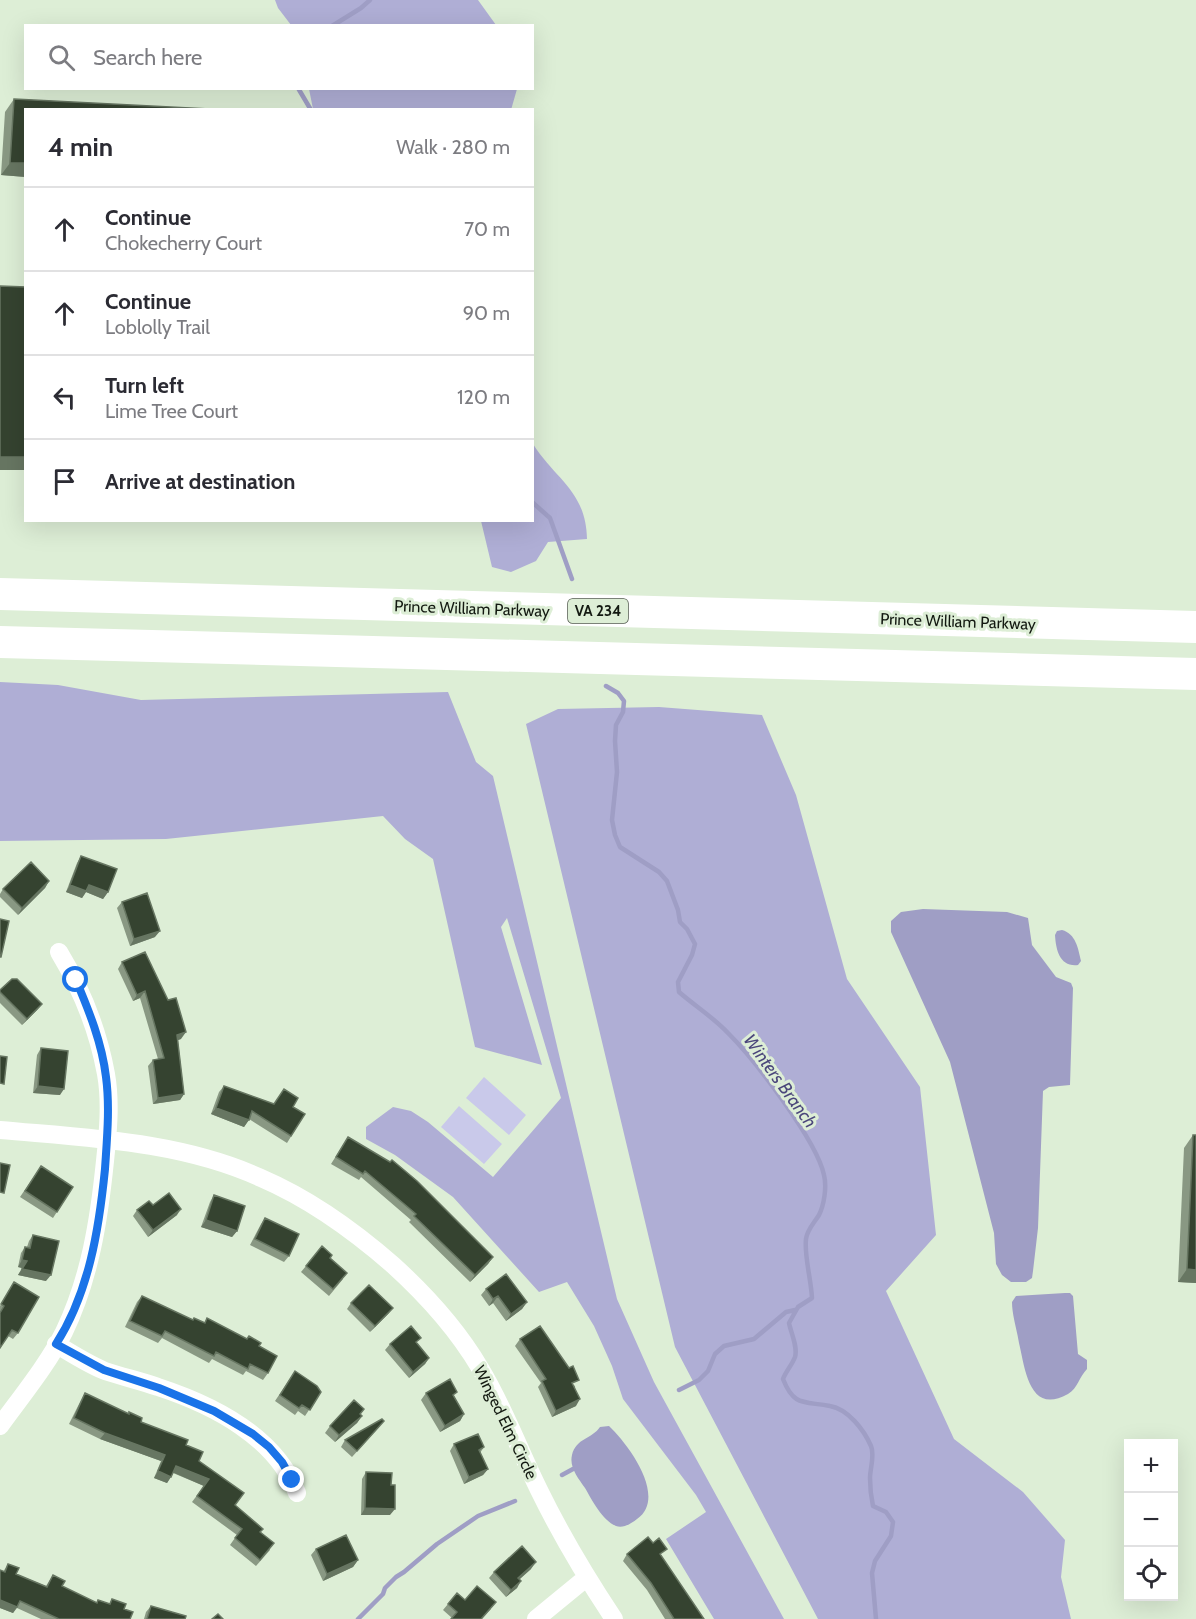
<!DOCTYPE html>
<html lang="en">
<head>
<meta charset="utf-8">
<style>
	:root { --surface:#fff; --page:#f7f7f7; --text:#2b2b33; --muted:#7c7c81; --line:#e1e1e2 }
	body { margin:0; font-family:Cabin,sans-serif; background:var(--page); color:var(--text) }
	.controls { position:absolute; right:18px; bottom:18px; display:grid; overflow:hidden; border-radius:0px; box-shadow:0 6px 24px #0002 }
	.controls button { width:54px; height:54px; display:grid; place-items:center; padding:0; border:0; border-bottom:2px solid var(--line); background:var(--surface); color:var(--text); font:30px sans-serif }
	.stop { position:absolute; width:18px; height:18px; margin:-14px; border:4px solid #1a73e8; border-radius:50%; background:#fff }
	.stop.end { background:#1a73e8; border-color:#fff; box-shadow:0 2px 6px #0008 }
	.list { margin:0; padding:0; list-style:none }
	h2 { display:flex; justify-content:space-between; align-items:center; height:78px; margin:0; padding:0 24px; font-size:26px }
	h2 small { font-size:20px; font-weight:400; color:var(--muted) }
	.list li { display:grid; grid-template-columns:39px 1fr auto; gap:18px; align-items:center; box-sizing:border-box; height:84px; padding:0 24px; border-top:2px solid var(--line) }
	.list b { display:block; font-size:22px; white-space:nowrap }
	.list p { margin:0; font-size:20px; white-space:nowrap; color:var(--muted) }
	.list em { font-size:20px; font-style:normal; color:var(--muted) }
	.icon { flex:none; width:33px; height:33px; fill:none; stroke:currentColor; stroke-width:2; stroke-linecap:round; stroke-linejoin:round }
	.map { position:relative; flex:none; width:1196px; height:1619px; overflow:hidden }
	.search { position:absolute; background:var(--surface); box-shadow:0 6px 24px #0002; left:24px; top:24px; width:510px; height:66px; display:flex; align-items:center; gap:15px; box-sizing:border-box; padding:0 21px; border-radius:0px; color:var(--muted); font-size:22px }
	.panel { position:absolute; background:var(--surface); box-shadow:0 6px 24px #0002; left:24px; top:108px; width:510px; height:414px; border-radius:0px }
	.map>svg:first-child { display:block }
	.green { fill:#c9c9ea }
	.forest { fill:#afaed5 }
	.water { fill:#9f9ec5 }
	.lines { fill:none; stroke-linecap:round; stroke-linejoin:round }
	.stream { stroke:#9f9ec5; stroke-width:4.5 }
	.street { stroke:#fff; stroke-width:18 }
	.highway { stroke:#fff; stroke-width:32 }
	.wall { fill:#899883 }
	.shaded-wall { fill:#677662 }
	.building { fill:#354330; stroke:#677662; stroke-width:1.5 }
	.route { stroke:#1a73e8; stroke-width:8 }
	.labels { text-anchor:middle; stroke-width:6; stroke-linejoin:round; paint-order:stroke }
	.shield { fill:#ddeed6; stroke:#50594c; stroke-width:1.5 }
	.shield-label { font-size:15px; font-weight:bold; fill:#131911 }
	.street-label { font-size:16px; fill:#131911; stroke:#ddeed6 }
	.water-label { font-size:18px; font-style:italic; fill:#4b477b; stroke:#ddeed6 }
</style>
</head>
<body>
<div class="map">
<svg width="1196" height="1619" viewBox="0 0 1196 1619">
	<rect width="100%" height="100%" fill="#ddeed6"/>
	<path class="green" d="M 484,1077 L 526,1115 L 509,1135 L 466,1098 Z
		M 459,1106 L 502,1144 L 484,1164 L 441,1127 Z"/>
	<path class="forest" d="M 275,0 L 478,0 L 496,25 L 291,25 L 278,8 Z
		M 309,89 L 309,88 L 517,89 L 511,110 L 313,109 Z
		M 533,444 C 556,480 586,491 587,539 L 548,542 L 536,561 L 511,572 L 492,567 L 481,521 L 532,520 Z
		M 0,682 L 58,685 L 141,700 L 448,692 L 476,762 L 493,776 L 617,1299 L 654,1382 L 784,1619 L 714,1619 L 666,1539 L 706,1512 L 696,1495 L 623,1399 L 612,1366 L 594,1326 L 567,1282 L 539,1292 L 453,1197 L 395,1155 L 366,1139 L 366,1127 L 393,1107 L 411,1111 L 428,1122 L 493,1177 L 561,1098 L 507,918 L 501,927 L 542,1065 L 475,1047 L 433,859 L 405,839 L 383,816 L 166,839 L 0,841 Z
		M 659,707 L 762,715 L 796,795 L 847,979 L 920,1087 L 936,1235 L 886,1291 L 954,1439 L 1023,1492 L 1065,1540 L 1061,1577 L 1071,1619 L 818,1619 L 675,1347 L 526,724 L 558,709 Z"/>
	<path class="water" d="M 923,909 L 1007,912 L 1028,918 L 1032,945 L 1056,977 L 1071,983 L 1073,988 L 1070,1085 L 1049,1087 L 1043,1091 L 1038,1228 L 1033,1271 L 1032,1278 L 1026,1282 L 1011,1282 L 1002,1275 L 996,1264 L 994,1233 L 950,1062 L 891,932 L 891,921 L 901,912 Z
		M 1062,930 C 1076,934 1078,948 1081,961 L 1078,965 C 1060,967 1056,951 1055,935 L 1057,931 Z
		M 1065,1293 L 1070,1293 L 1073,1296 L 1078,1354 L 1087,1360 L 1087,1369 C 1079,1377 1078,1388 1068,1394 C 1029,1416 1025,1368 1019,1343 C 1017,1330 1012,1315 1012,1302 L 1016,1296 Z
		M 609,1426 C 628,1444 668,1497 637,1519 C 632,1523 623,1529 616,1526 C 602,1520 592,1500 585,1488 C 578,1478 569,1467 572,1455 C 576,1438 592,1439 600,1427 Z"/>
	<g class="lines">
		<path class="stream" d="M 332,26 L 361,8 L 370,0
			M 298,88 L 311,110
			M 532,502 L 550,518 L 572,579
			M 606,686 L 618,693 L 624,701 L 623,712 L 616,725 L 615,741 L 617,772 L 612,820 L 615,835 L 620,847 L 659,872 L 667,881 L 678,910 L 680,922 L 687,929 L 695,944 L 692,955 L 678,982 L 679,992 C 695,1006 713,1017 728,1033 C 754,1059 817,1141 824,1175 C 827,1187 824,1205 819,1215 C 814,1223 807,1230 806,1239 C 804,1255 811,1279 812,1298 L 798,1307 L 789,1323 C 791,1333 798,1347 795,1357 C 792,1365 786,1371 783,1379 C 794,1407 804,1401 830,1406 C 848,1409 864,1430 871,1446 C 875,1455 870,1469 870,1478 C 870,1488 871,1497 873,1506 L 886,1512 L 893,1522 L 891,1536 L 875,1561 L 872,1573 L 876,1619
			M 679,1390 L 699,1380 L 708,1371 L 715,1354 L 724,1346 L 754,1339 L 786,1312 L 795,1310
			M 562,1475 L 573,1469
			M 358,1619 L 383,1594 L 385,1588 L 396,1577 L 404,1572 L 437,1544 L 478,1516 L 515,1501"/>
		<path class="street" d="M 0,1130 C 87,1138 180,1141 261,1178 C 310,1199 353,1230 393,1265 C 426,1295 457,1329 480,1368 C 504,1407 519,1450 539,1490 C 561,1535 586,1577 614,1619
			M 56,1344 C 72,1354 88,1364 105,1371 C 123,1377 141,1381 158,1387 C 213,1405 276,1437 297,1493
			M 0,1426 C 21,1397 48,1364 64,1332 C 90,1278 99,1220 105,1161 C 108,1133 111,1102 106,1074 C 98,1030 82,990 59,952
			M 536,1619 L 586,1578"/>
		<path class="highway" d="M 0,594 L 1196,627
			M 0,642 L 1196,674"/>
	</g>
	<path class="wall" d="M 14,99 L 26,177 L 1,175 L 5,112 Z
		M 81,856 L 108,892 L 103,899 L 86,892 L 82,898 L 66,892 L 77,863 Z
		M 49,881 L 45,888 L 18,915 L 0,897 L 0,894 L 3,889 Z
		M 122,902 L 155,937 L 130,946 L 117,908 Z
		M 122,962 L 181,1039 L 178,1040 L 184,1094 L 180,1100 L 153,1104 L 148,1066 L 153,1060 L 158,1059 L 140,998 L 133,1001 L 118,969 Z
		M 0,990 L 42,1004 L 37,1010 L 22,1025 L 0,1003 Z
		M 41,1048 L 60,1095 L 33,1093 L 37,1055 Z
		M 224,1086 L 274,1104 L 293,1107 L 305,1114 L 287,1143 L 249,1119 L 244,1127 L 211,1114 L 219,1092 Z
		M 1193,1135 L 1196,1135 L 1196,1283 L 1178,1282 L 1184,1148 Z
		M 348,1137 L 493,1257 L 488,1264 L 470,1282 L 409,1222 L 411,1220 L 361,1177 L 359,1180 L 331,1164 Z
		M 41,1166 L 73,1187 L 53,1218 L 20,1197 Z
		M 214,1195 L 237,1231 L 232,1237 L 201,1227 L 210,1202 Z
		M 153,1205 L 177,1215 L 148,1237 L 133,1216 L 137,1210 Z
		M 265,1218 L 289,1256 L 284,1262 L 250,1245 L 261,1224 Z
		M 33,1235 L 46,1281 L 18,1275 L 22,1268 L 18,1267 L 21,1253 L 25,1247 L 27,1247 L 29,1241 Z
		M 306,1266 L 343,1279 L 329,1296 L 301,1272 Z
		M 14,1282 L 18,1333 L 13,1339 L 8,1336 L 0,1348 L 0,1306 Z
		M 486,1289 L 527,1302 L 522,1309 L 506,1321 L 493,1303 L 489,1306 L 481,1295 Z
		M 142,1296 L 193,1320 L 204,1323 L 207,1318 L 259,1346 L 268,1373 L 263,1380 L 246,1371 L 243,1375 L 212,1359 L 209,1363 L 162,1338 L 158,1343 L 125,1327 L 137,1302 Z
		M 351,1303 L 393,1308 L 388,1314 L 370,1332 L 347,1309 Z
		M 520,1339 L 575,1386 L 576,1406 L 552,1417 L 538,1387 L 541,1383 L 515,1346 Z
		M 390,1344 L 417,1344 L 429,1358 L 425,1364 L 409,1378 L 385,1350 Z
		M 295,1371 L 321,1392 L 305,1416 L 298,1411 L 295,1415 L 275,1401 Z
		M 85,1393 L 186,1445 L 235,1505 L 261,1532 L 270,1550 L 256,1566 L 230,1545 L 237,1535 L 192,1502 L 204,1486 L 173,1473 L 167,1483 L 154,1478 L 161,1461 L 100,1439 L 69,1424 L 81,1400 Z
		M 426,1393 L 454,1396 L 464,1414 L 460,1421 L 440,1432 L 421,1400 Z
		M 364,1409 L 360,1415 L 362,1416 L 357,1423 L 335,1442 L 325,1433 L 330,1426 Z
		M 379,1427 L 352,1457 L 341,1447 L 345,1440 Z
		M 454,1444 L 484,1447 L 480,1453 L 488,1469 L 483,1475 L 464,1484 L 450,1451 Z
		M 366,1472 L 390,1515 L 361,1515 L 362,1479 Z
		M 316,1549 L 358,1560 L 353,1567 L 323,1581 L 311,1555 Z
		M 627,1554 L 662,1555 L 661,1556 L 704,1619 L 665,1619 L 647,1590 L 623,1561 Z
		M 8,1564 L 16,1574 L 46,1586 L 53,1575 L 62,1586 L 96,1603 L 98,1600 L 109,1604 L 112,1599 L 124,1609 L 130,1619 L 41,1619 L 17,1608 L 13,1613 L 0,1608 L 0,1570 L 3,1572 Z
		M 531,1569 L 520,1579 L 517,1588 L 506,1597 L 489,1578 L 494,1572 Z
		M 465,1600 L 491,1609 L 482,1619 L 451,1619 L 452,1618 L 443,1610 L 448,1604 Z
		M 151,1606 L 185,1619 L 144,1619 L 146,1612 Z"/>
	<path class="shaded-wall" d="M 10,163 L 26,163 L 26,177 L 1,175 Z
		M 0,457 L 26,457 L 26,470 L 0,470 Z
		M 49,881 L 45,888 L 18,915 L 22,908 Z
		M 70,885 L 89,885 L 108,892 L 103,899 L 86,892 L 82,898 L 66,892 Z
		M 160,931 L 155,937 L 130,946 L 134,939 Z
		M 145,991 L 140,998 L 133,1001 L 137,995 Z
		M 42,1004 L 37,1010 L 22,1025 L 27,1019 Z
		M 186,1032 L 181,1039 L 172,1042 L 177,1035 Z
		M 38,1086 L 64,1089 L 60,1095 L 33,1093 Z
		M 184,1094 L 180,1100 L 153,1104 L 158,1098 Z
		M 216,1108 L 249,1120 L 244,1127 L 211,1114 Z
		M 181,1209 L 177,1215 L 148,1237 L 153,1230 Z
		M 206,1220 L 237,1231 L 232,1237 L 201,1227 Z
		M 493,1257 L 488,1264 L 470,1282 L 475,1275 Z
		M 22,1260 L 27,1261 L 22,1268 L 18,1267 Z
		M 22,1269 L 51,1275 L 46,1281 L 18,1275 Z
		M 1187,1269 L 1196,1270 L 1196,1283 L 1178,1282 Z
		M 498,1296 L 493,1303 L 489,1306 L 493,1299 Z
		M 527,1302 L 522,1309 L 506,1321 L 511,1314 Z
		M 393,1308 L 388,1314 L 370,1332 L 375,1326 Z
		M 429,1358 L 425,1364 L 409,1378 L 413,1372 Z
		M 580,1399 L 576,1406 L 552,1417 L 556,1411 Z
		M 464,1414 L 460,1421 L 440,1432 L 445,1426 Z
		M 362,1416 L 357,1423 L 335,1442 L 339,1435 Z
		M 105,1433 L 165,1455 L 161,1461 L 100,1439 Z
		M 176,1466 L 209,1479 L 204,1486 L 172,1472 Z
		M 488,1469 L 483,1475 L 464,1484 L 469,1477 Z
		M 158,1471 L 171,1477 L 167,1483 L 154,1478 Z
		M 365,1508 L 395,1509 L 390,1515 L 361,1515 Z
		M 358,1560 L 353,1567 L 323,1581 L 327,1574 Z
		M 536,1562 L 531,1569 L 514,1584 L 518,1578 Z
		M 521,1581 L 517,1588 L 506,1597 L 511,1590 Z
		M 0,1600 L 17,1607 L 13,1613 L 0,1608 Z"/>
	<path class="building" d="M 14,99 L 210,109 L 26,110 L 26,163 L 10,163 Z
		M 0,286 L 26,287 L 26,457 L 0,457 Z
		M 81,856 L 117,869 L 108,892 L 89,885 L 86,891 L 70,885 Z
		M 31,862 L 49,881 L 22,908 L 3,889 Z
		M 147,893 L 160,931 L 134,939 L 122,902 Z
		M 0,919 L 9,921 L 1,957 L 0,957 Z
		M 145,952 L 168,1000 L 176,998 L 186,1032 L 177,1035 L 184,1094 L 158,1098 L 153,1060 L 164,1058 L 145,991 L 137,995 L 122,962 Z
		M 12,979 L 17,979 L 42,1004 L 27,1019 L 0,992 L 0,990 Z
		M 41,1048 L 68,1051 L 64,1089 L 38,1086 Z
		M 0,1056 L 7,1057 L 4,1084 L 0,1083 Z
		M 224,1086 L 274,1104 L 284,1089 L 298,1098 L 293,1107 L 305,1114 L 291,1136 L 252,1111 L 249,1120 L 216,1108 Z
		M 1193,1135 L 1196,1135 L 1196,1270 L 1187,1269 Z
		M 348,1137 L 390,1162 L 392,1160 L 417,1181 L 493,1257 L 475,1275 L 414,1216 L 416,1214 L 365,1171 L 363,1174 L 336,1157 Z
		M 0,1163 L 10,1165 L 4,1193 L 0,1192 Z
		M 41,1166 L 73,1187 L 57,1212 L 25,1191 Z
		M 169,1193 L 181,1209 L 153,1230 L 137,1210 L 149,1201 L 153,1205 Z
		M 214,1195 L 245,1206 L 237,1231 L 206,1220 Z
		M 265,1218 L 299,1234 L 289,1256 L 255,1239 Z
		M 33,1235 L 59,1241 L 51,1275 L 22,1269 L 27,1261 L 22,1260 L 25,1247 L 30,1248 Z
		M 322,1246 L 332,1255 L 330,1258 L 347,1273 L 333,1289 L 306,1266 Z
		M 506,1274 L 527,1302 L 511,1314 L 498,1296 L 493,1299 L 486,1289 Z
		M 14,1282 L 39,1297 L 18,1333 L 12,1330 L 0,1348 L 0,1313 L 4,1306 L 1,1304 Z
		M 369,1285 L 393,1308 L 375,1326 L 351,1303 Z
		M 142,1296 L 193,1320 L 194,1318 L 205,1323 L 207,1318 L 247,1339 L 249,1336 L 261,1343 L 259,1346 L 277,1356 L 268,1373 L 250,1364 L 248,1369 L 216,1352 L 214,1356 L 165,1331 L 162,1336 L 130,1321 Z
		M 411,1326 L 421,1338 L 416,1342 L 429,1358 L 413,1372 L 390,1344 Z
		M 540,1326 L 569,1368 L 573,1366 L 579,1380 L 572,1383 L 580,1399 L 556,1411 L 542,1381 L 546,1379 L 520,1339 Z
		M 295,1371 L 317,1386 L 321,1392 L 310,1410 L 302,1405 L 299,1408 L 280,1395 Z
		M 450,1379 L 457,1392 L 453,1395 L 464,1414 L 445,1426 L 426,1393 Z
		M 85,1393 L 129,1414 L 129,1412 L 142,1418 L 141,1422 L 188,1440 L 186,1445 L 203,1452 L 199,1461 L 244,1493 L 235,1505 L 263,1529 L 260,1532 L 274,1543 L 260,1560 L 235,1538 L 242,1529 L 197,1496 L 209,1479 L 176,1466 L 171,1477 L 158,1471 L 165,1455 L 105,1433 L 74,1418 Z
		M 354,1400 L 364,1409 L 360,1414 L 362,1416 L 339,1435 L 330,1426 Z
		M 382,1419 L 384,1421 L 357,1451 L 345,1440 Z
		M 478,1434 L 484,1447 L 479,1450 L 488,1469 L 469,1477 L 454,1444 Z
		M 366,1472 L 392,1473 L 391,1485 L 395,1485 L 395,1509 L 365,1508 Z
		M 346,1535 L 358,1560 L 327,1574 L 316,1549 Z
		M 648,1537 L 653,1543 L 659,1538 L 667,1549 L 660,1554 L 704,1619 L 674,1619 L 651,1583 L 627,1554 Z
		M 522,1546 L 536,1562 L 518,1578 L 521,1581 L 511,1590 L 494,1572 Z
		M 8,1564 L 19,1568 L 16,1574 L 47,1587 L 53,1575 L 65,1581 L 62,1586 L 97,1603 L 98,1600 L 110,1604 L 112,1599 L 126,1604 L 124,1609 L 133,1612 L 130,1619 L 59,1619 L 20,1601 L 17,1607 L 0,1600 L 0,1570 L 5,1572 Z
		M 477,1586 L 496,1602 L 481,1619 L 451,1619 L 457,1612 L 448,1604 L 457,1593 L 465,1600 Z
		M 151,1606 L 186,1616 L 185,1619 L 147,1619 Z
		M 218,1614 L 223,1619 L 212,1619 Z"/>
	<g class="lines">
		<path class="route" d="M 76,980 C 89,1011 102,1043 106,1077 C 110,1107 107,1138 105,1169 C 99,1229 89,1293 56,1344 L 104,1370 L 159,1388 L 214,1411 L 253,1434 L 269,1447 L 282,1462 L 292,1480"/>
	</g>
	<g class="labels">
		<rect class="shield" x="568" y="599" width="60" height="24" rx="4.5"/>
		<g class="shield-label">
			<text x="598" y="616">VA 234</text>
		</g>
		<g class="street-label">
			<text transform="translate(472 608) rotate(2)" y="6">Prince William Parkway</text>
			<text transform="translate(958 621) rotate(2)" y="6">Prince William Parkway</text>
			<text transform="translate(506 1422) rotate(64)" y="6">Winged Elm Circle</text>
		</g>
		<g class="water-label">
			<text transform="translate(780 1081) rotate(54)" y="6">Winters Branch</text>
		</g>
	</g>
</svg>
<div class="controls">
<button>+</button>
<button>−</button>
<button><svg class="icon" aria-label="locate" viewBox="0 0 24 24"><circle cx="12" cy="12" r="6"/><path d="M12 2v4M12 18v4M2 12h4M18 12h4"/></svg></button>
</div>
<div class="stop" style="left:76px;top:980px"></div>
<div class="stop end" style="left:292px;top:1480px"></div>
<div class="search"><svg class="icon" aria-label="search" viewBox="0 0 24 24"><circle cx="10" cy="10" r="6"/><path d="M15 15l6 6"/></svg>Search here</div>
<section class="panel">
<h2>4 min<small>Walk · 280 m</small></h2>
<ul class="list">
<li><svg class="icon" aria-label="ahead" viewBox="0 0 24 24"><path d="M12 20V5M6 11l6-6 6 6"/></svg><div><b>Continue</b><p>Chokecherry Court</p></div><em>70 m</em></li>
<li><svg class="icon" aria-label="ahead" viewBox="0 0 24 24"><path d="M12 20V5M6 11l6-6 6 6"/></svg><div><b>Continue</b><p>Loblolly Trail</p></div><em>90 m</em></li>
<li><svg class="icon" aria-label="left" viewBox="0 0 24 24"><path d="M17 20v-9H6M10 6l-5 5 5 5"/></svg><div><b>Turn left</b><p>Lime Tree Court</p></div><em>120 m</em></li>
<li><svg class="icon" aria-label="arrive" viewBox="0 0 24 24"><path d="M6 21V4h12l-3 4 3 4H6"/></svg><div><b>Arrive at destination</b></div></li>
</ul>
</section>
</div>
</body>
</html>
